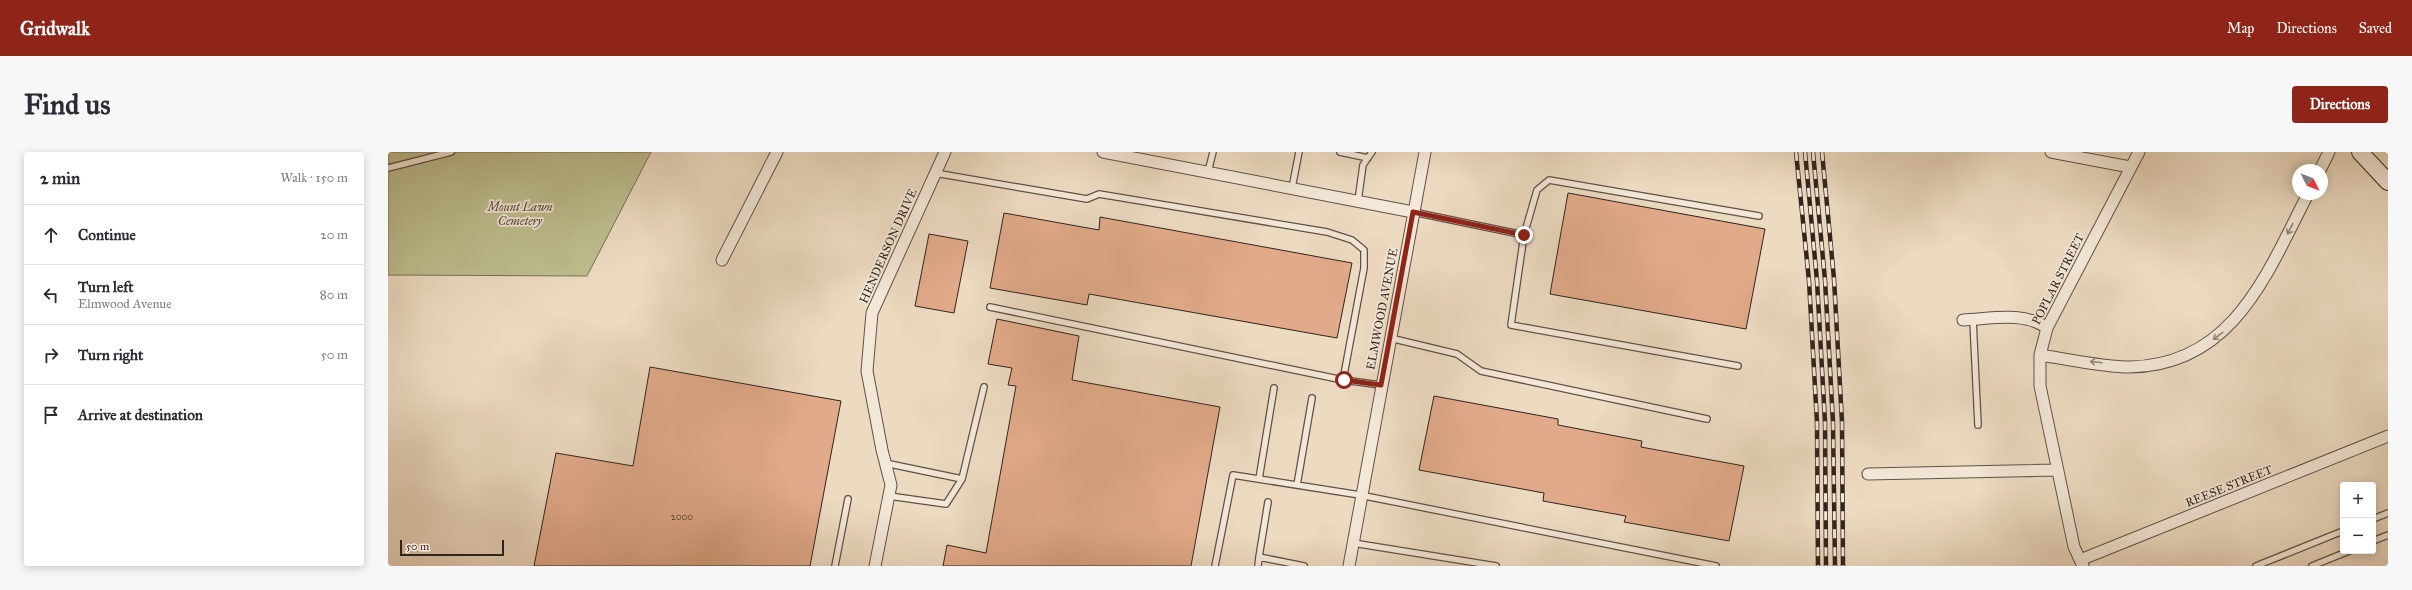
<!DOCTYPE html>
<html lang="en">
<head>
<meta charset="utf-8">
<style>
	:root { --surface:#fff; --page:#f7f7f7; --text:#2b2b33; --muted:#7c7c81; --line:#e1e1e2; --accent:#8f2418 }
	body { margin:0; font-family:"IM FELL Great Primer",serif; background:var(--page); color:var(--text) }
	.controls { position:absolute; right:12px; bottom:12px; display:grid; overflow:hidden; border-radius:4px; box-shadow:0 2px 10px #0003 }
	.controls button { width:36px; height:36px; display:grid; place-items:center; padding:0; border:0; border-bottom:1px solid var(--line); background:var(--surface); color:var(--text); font:20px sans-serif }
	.compass { position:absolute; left:1904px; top:12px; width:36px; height:36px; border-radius:50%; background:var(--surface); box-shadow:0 2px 10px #0003; rotate:132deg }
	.scale { position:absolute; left:12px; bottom:10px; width:104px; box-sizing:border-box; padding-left:4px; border:2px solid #32241d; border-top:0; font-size:11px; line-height:14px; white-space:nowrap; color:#32241d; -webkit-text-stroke:3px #f3e7d7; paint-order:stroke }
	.stop { position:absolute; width:12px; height:12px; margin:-9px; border:3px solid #8f2418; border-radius:50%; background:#fff }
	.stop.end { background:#8f2418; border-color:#fff; box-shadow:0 1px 4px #0008 }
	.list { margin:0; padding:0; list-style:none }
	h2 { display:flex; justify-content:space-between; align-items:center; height:52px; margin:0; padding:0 16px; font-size:17px }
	h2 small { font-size:13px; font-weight:400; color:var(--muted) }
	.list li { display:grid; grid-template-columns:26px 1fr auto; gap:12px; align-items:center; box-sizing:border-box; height:60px; padding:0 16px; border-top:1px solid var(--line) }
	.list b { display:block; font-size:15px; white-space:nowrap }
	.list p { margin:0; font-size:13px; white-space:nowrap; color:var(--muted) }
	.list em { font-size:13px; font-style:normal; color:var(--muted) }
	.icon { flex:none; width:22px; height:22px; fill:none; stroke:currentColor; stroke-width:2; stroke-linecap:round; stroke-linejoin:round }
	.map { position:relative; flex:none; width:2000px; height:414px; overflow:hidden; border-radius:4px }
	header { display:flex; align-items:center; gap:24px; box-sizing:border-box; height:56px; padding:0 20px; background:var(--accent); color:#fff }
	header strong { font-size:19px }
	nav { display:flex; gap:22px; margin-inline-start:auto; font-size:14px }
	.intro { display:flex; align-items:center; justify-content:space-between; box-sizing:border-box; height:96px; padding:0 24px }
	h1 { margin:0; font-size:28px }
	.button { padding:10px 18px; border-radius:4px; background:var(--accent); color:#fff; font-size:14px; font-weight:700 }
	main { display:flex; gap:24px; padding:0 24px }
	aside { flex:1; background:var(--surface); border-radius:4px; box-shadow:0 2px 10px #0003 }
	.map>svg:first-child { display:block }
	.green { fill:#bdbe8f; stroke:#787156 }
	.building { fill:#e1aa8a; stroke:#32241d }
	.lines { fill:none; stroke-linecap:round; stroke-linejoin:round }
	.lane-casing { stroke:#605246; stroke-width:8 }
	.street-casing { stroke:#605246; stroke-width:13 }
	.secondary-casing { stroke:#32241d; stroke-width:18 }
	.lane { stroke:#f3e7d7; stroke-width:5.5 }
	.street { stroke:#f3e7d7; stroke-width:11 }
	.secondary { stroke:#f3e7d7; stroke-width:16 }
	.rail-casing { stroke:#32241d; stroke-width:4.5 }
	.rail { stroke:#f3e7d7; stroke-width:3; stroke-dasharray:9; stroke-linecap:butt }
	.oneway { stroke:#92867a }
	.route { stroke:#8f2418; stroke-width:5 }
	.labels { text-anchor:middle; stroke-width:3.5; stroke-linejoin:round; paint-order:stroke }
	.number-label { font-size:10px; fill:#5e4638 }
	.park-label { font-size:12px; font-style:italic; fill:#554a3a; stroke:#f3e7d7 }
	.street-label { font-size:12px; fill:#32241d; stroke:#f3e7d7 }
</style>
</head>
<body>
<header>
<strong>Gridwalk</strong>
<nav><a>Map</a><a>Directions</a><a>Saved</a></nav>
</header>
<div class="intro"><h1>Find us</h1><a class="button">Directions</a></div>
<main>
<aside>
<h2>2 min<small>Walk · 150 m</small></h2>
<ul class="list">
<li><svg class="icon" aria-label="ahead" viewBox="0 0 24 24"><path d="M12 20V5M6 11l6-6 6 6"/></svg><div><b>Continue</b></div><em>20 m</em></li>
<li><svg class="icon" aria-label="left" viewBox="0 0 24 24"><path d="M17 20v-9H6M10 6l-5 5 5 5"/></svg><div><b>Turn left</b><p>Elmwood Avenue</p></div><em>80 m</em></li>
<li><svg class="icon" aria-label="right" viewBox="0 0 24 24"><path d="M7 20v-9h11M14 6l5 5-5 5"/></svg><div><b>Turn right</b></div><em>50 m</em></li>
<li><svg class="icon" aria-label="arrive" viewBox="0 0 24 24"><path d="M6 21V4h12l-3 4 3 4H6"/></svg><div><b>Arrive at destination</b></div></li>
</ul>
</aside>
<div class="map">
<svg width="2000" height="414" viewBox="0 0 2000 414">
	<rect width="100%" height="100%" fill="#ecdac1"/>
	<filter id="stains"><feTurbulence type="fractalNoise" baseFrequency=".005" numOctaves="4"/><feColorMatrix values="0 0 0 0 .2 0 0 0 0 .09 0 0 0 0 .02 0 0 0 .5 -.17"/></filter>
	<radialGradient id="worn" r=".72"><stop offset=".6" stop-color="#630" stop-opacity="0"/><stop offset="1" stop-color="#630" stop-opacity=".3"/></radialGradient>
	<path class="green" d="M 0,0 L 263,0 L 199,124 L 0,123 Z"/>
	<path class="building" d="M 1180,41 L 1377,77 L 1358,177 L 1162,142 Z
		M 616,61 L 711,78 L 712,65 L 964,111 L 949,186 L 701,142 L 699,153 L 602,136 Z
		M 541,82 L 580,89 L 566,161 L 527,154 Z
		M 609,167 L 691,184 L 684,228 L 832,255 L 803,414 L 555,414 L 559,393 L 598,401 L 628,234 L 620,233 L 624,216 L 600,212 Z
		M 262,215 L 453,249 L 422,414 L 146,414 L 168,301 L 245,314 Z
		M 1046,244 L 1170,267 L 1170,273 L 1254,289 L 1253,295 L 1356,314 L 1341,389 L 1236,370 L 1238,364 L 1155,349 L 1156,341 L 1031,318 Z"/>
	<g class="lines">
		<defs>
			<path id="lane" d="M 952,0 L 980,6
				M 0,16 L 63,0
				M 820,20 L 825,0
				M 547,21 L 699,47 L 711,42 L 939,80 L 964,88 L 976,98 L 976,116 L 955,228 L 993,233
				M 904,36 L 911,0
				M 970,49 L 975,13 L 984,0
				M 1025,60 L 1136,83 L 1123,173 L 1350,214
				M 1136,83 L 1149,38 L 1161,28 L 1371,64
				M 602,155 L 955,228
				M 1585,168 L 1590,273
				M 1002,186 L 1069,202 L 1093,219 L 1319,267
				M 497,311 L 574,327 L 596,235
				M 871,327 L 886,236
				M 909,333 L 924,246
				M 501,344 L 558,352 L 574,327
				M 1985,367 L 2000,361
				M 1985,389 L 2000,383
				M 965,391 L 1108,414
				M 871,405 L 880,350
				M 447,414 L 460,347
				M 827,414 L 845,323 L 972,343 L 1328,414
				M 870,414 L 871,405 L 916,414
				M 1868,414 L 1955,379
				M 1924,414 L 1961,399"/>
			<path id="street" d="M 715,0 L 1025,60
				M 1663,0 L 1742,15
				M 1932,18 L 1941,0
				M 334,108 L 389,0
				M 1575,168 C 1602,167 1636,159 1659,176
				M 1652,203 C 1680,207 1714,215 1742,215 C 1846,213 1879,121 1920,42
				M 1480,322 L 1669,318
				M 1692,408 L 2000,284
				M 487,414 L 503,333 L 494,298 L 479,219 L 484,161 L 557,0
				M 961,414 L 1037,0
				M 1695,414 L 1686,395 L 1652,234 L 1652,203 L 1659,176 L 1751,0"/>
			<path id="secondary" d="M 1972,0 L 2000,30"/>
		</defs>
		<use href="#lane" class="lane-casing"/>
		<use href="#street" class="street-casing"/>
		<use href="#secondary" class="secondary-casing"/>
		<use href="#lane" class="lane"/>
		<use href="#street" class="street"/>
		<use href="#secondary" class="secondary"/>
		<defs>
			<path id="rail" d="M 1408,0 L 1421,129 L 1429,271 L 1430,414
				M 1417,0 L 1429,129 L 1437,270 L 1438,414
				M 1425,0 L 1437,128 L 1445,270 L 1447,414
				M 1434,0 L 1446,127 L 1454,270 L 1455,414"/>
		</defs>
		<use href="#rail" class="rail-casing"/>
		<use href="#rail" class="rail"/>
	</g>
	<defs><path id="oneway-shaft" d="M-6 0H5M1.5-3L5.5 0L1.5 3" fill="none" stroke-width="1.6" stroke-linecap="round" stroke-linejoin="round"/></defs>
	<g class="oneway">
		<use href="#oneway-shaft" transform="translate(1902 77) rotate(117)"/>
		<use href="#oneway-shaft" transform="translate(1830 184) rotate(143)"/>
		<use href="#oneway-shaft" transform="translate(1708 210) rotate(-173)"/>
	</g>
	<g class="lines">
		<path class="route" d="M 956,228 L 993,233 L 1025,60 L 1136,83"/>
	</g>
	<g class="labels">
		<g class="number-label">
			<text x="294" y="368">2000</text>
		</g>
		<g class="park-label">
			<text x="132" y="59">Mount Lawn<tspan x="132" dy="14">Cemetery</tspan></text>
		</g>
		<g class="street-label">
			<text transform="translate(500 94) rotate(-66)" y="4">HENDERSON DRIVE</text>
			<text transform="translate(1670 127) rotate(-63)" y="4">POPLAR STREET</text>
			<text transform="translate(994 157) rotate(-79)" y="4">ELMWOOD AVENUE</text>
			<text transform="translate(1841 334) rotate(-22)" y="4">REESE STREET</text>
		</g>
	</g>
	<rect width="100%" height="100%" filter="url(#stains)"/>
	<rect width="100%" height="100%" fill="url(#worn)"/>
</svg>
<div class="controls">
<button>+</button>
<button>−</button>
</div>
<svg class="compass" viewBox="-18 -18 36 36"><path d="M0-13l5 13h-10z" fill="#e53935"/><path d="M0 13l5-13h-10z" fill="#7c7c81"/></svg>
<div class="scale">50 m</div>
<div class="stop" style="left:956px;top:228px"></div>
<div class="stop end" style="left:1136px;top:83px"></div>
</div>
</main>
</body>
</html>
